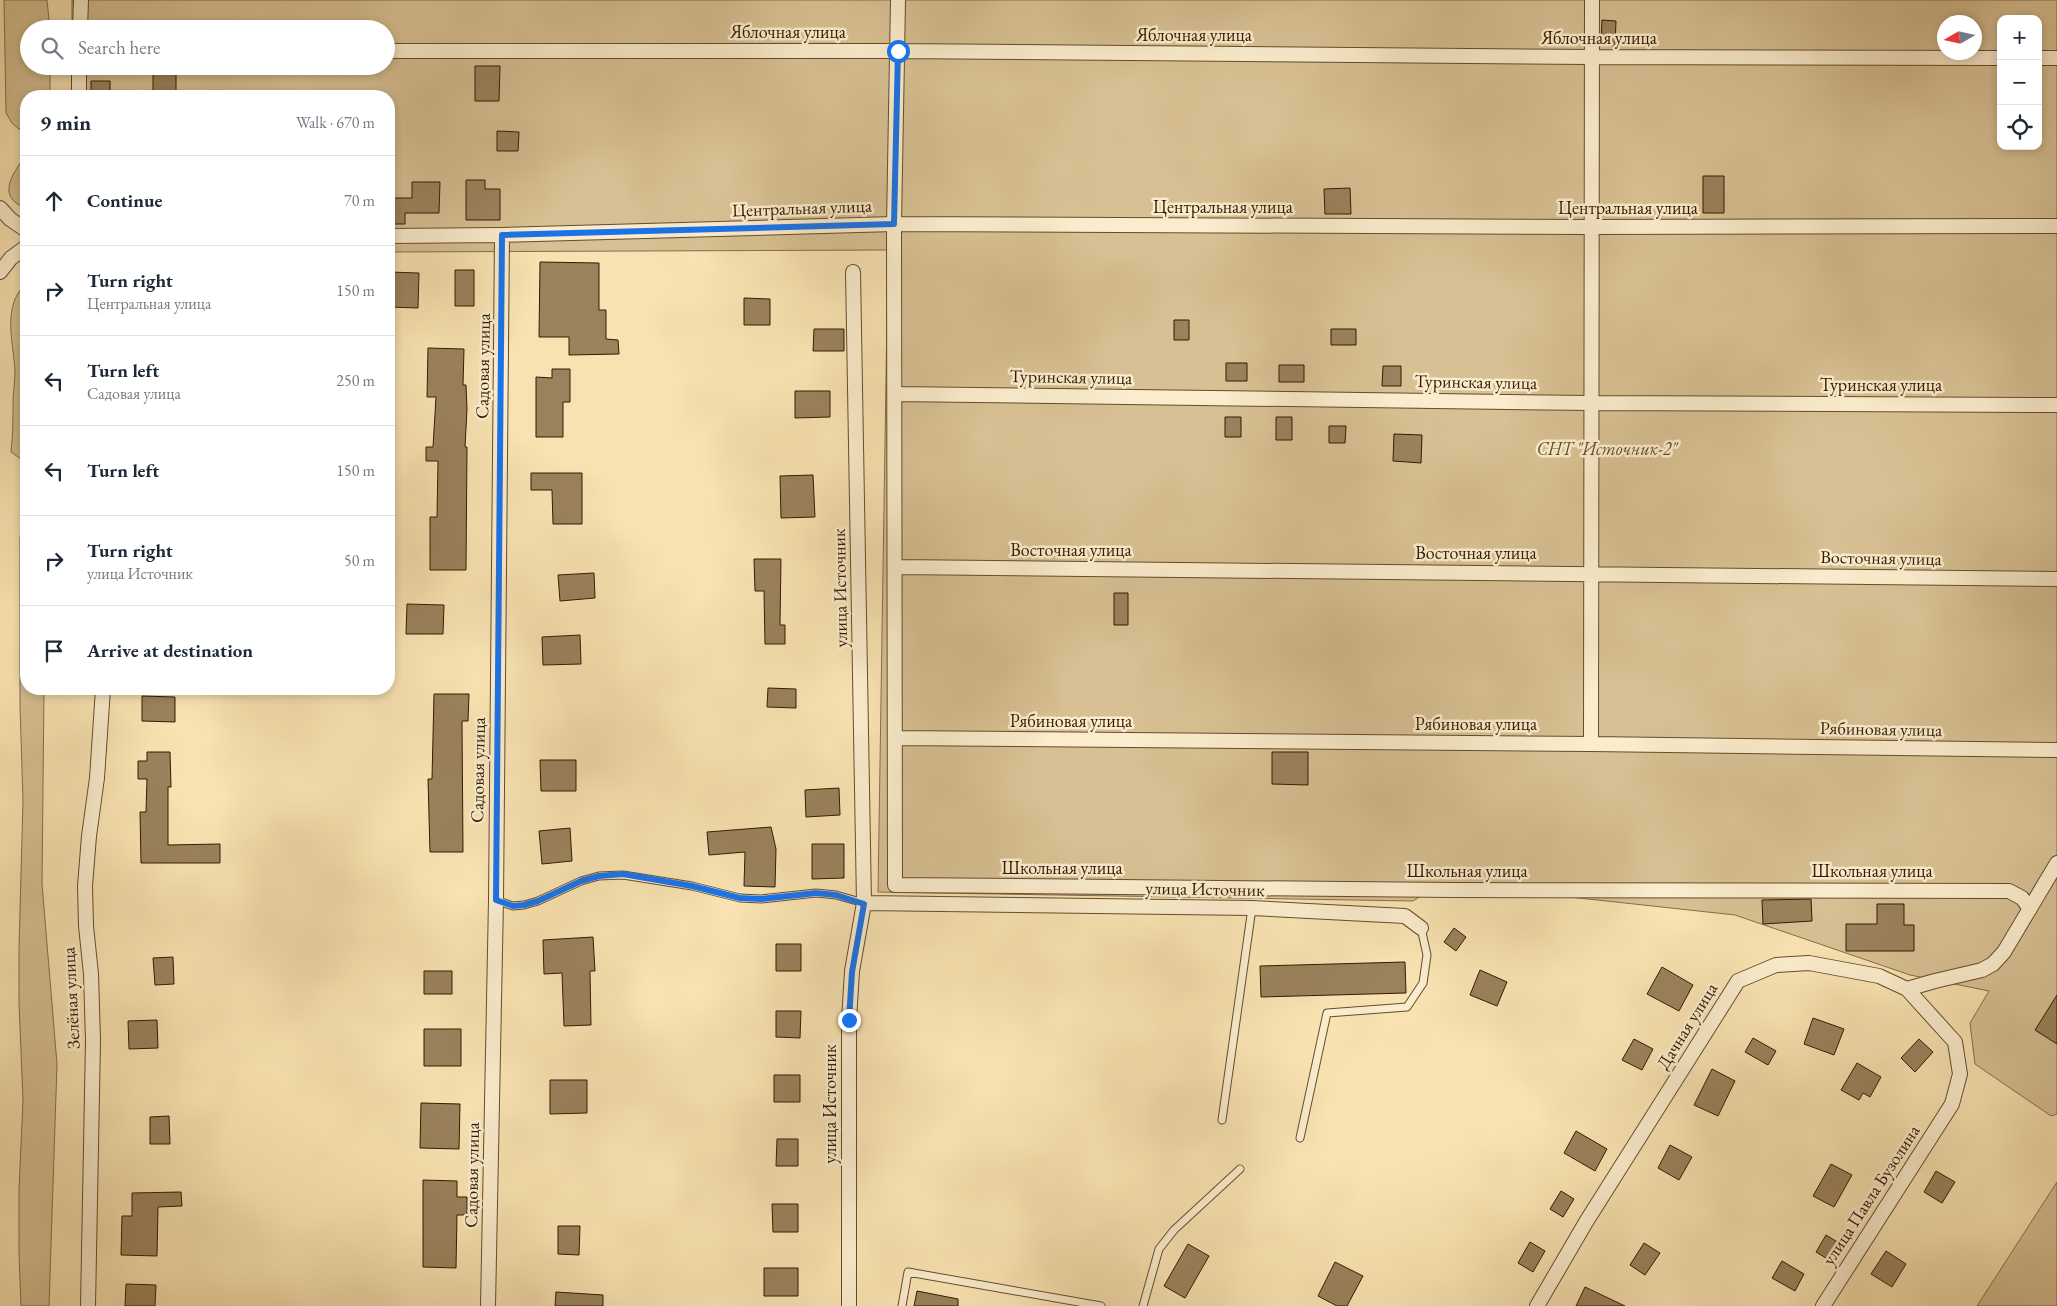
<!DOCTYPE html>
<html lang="en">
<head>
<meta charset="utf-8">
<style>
	:root { --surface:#fff; --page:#f2f2f3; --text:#1f2937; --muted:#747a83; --line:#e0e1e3 }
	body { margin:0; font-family:"EB Garamond",serif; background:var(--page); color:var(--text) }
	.controls { position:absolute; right:15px; top:15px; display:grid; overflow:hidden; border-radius:10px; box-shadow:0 2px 8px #0003 }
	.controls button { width:45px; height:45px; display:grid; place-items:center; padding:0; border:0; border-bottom:1px solid var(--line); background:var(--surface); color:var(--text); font:25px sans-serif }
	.compass { position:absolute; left:1937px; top:15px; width:45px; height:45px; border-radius:50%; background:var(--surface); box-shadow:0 2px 8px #0003; rotate:261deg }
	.stop { position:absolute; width:15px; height:15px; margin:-11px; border:4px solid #1a73e8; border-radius:50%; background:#fff }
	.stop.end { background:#1a73e8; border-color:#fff; box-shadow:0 1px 5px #0008 }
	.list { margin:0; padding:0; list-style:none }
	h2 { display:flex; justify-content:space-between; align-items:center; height:65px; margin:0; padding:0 20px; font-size:21px }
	h2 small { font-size:16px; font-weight:400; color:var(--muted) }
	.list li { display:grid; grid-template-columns:32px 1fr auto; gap:15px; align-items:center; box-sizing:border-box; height:90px; padding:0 20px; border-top:1px solid var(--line) }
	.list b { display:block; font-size:19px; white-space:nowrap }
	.list p { margin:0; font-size:16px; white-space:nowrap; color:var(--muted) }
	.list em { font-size:16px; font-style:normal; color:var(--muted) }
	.icon { flex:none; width:28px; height:28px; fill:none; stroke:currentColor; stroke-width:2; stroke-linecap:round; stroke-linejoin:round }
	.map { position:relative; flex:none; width:2057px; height:1306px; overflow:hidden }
	.search { position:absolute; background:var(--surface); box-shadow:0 2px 8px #0003; left:20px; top:20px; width:375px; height:55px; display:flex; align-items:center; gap:12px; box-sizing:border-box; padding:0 18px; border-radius:28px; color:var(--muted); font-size:19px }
	.panel { position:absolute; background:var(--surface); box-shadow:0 2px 8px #0003; left:20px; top:90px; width:375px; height:605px; border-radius:20px }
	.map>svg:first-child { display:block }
	.green { fill:#d7c093; stroke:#866d4a; fill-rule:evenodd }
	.building { fill:#9a825c; stroke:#341a00 }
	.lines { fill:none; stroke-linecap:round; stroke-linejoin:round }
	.lane-casing { stroke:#654c2c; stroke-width:9 }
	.street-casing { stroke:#654c2c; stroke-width:16 }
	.lane { stroke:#faeccc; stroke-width:7 }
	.street { stroke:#faeccc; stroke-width:14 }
	.route { stroke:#1a73e8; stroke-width:6 }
	.labels { text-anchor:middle; stroke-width:5; stroke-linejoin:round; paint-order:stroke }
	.street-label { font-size:18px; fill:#341a00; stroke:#faeccc }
	.park-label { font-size:18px; font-style:italic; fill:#654c2c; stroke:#faeccc }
</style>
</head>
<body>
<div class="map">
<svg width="2057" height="1306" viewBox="0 0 2057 1306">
	<rect width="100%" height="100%" fill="#f8e2b1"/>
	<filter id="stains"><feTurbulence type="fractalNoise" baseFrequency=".004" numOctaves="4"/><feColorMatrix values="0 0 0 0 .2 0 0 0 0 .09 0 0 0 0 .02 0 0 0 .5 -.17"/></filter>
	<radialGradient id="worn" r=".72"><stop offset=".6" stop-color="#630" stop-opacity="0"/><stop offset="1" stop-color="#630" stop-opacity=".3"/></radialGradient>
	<path class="green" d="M 4,0 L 47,0 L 50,29 L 29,29 L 29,66 L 50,66 L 50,96 L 26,96 L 26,129 L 19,129 L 12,123 L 6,113 Z
		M 72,0 L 2057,0 L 2057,1114 L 2051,1116 L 1975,1064 L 1970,1023 L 1989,991 L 1910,975 L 1735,915 L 1441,883 L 1413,901 L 878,892 L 888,250 L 389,252 L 389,96 L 72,96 L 72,66 L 386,66 L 386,29 L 72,29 ZM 2001,19 L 2038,19 L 2038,146 L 2001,146 ZM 1944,22 L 1974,22 L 1974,52 L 1944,52 Z
		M 26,157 L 26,208 C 7,201 5,190 14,173 C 18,167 20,161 26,157 Z
		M 26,284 L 26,457 L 21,459 L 11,452 C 13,435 13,419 13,402 C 13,392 15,382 15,372 C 14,344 1,306 26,284 Z
		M 26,503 L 26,689 L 44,689 L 42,884 L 57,1064 L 49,1306 L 21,1306 L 19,1254 L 19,1189 L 23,1100 L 19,1003 L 19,948 L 23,801 L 20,705 L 20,539 L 23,510 Z
		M 2057,1182 L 2057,1306 L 1977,1306 Z"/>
	<path class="building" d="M 1602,20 L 1616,21 L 1615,46 L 1601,45 Z
		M 475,66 L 500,66 L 499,101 L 475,101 Z
		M 153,68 L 176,68 L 176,96 L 153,95 Z
		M 91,81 L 110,81 L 110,96 L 91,96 Z
		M 497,131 L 519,132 L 518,151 L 497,151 Z
		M 1703,176 L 1724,176 L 1724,213 L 1703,213 Z
		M 466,180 L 485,180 L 485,189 L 500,189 L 500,220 L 466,220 Z
		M 412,182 L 440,182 L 439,213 L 405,213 L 405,224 L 389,224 L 389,198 L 412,198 Z
		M 1350,188 L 1351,214 L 1325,214 L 1324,189 Z
		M 540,262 L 599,263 L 599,310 L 606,310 L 606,339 L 618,340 L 619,354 L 569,355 L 569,337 L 539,337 Z
		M 455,270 L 474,270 L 474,306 L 455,306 Z
		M 389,272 L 419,273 L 418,308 L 389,307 Z
		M 744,298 L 770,299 L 770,325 L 744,325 Z
		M 1174,320 L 1189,320 L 1189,340 L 1174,340 Z
		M 814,329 L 844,329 L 844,351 L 813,351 Z
		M 1331,329 L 1356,329 L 1356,345 L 1331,345 Z
		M 428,348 L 464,349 L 463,385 L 466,385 L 467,409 L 465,447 L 467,447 L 466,570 L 430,570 L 430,517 L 437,517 L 438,461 L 426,461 L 426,447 L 433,447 L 436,397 L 427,397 Z
		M 1226,363 L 1247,363 L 1247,381 L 1226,381 Z
		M 1279,365 L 1304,365 L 1304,382 L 1279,382 Z
		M 1383,366 L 1401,366 L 1401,386 L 1382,386 Z
		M 552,369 L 570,369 L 570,402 L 563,402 L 563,437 L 536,437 L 536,377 L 552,378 Z
		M 795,391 L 830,391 L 830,417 L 795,418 Z
		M 1225,417 L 1241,417 L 1241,437 L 1225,437 Z
		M 1276,417 L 1292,417 L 1292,440 L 1276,440 Z
		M 1329,426 L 1346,426 L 1345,443 L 1329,443 Z
		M 1394,434 L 1422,435 L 1421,463 L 1393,461 Z
		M 531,473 L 582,473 L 582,524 L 553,524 L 552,490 L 531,490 Z
		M 813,475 L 815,517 L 781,518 L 780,476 Z
		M 754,559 L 781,559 L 780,625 L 785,625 L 785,644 L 765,644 L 764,591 L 755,591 Z
		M 594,573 L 595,598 L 560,601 L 558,575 Z
		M 1114,593 L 1128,593 L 1128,625 L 1114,625 Z
		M 407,604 L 444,605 L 443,634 L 406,634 Z
		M 580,635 L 581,664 L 543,665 L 542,637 Z
		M 768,688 L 796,689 L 796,708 L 767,707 Z
		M 434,694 L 469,694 L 468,721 L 462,721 L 463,852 L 430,852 L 428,779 L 432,779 Z
		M 142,696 L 175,697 L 175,722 L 142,721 Z
		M 147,752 L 170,752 L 171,787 L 168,787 L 168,845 L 220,844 L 220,863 L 141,863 L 140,812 L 146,812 L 147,779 L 138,779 L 138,761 L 147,761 Z
		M 1272,752 L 1308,752 L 1308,785 L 1272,784 Z
		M 540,760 L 576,760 L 576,791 L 541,791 Z
		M 839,788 L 840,815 L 806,817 L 805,790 Z
		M 771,827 L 776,849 L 775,887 L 744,886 L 745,852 L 709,855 L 707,832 Z
		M 570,828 L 572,861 L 542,864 L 539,831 Z
		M 812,844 L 844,844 L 844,878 L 812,879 Z
		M 1811,899 L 1812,921 L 1763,924 L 1762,900 Z
		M 1877,904 L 1904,904 L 1904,925 L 1914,925 L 1914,951 L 1846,951 L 1846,924 L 1877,924 Z
		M 1454,928 L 1466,937 L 1456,951 L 1444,942 Z
		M 593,937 L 595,971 L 590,971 L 591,1025 L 564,1026 L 562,973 L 544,974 L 543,940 Z
		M 776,944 L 801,944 L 801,971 L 776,971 Z
		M 173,957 L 174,984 L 155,985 L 153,958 Z
		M 1405,962 L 1406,993 L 1261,997 L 1260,966 Z
		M 1662,967 L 1693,985 L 1679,1011 L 1647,994 Z
		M 1480,970 L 1507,982 L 1497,1006 L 1470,995 Z
		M 424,971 L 452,971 L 452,994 L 424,994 Z
		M 2057,995 L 2057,1044 L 2035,1030 Z
		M 776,1011 L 801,1011 L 800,1038 L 776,1037 Z
		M 1813,1018 L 1844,1029 L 1834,1055 L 1804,1044 Z
		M 157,1020 L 158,1048 L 129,1049 L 128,1021 Z
		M 424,1029 L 461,1029 L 461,1066 L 424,1066 Z
		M 1753,1038 L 1776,1051 L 1768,1065 L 1745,1052 Z
		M 1634,1039 L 1653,1049 L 1642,1070 L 1622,1060 Z
		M 1919,1039 L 1933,1052 L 1915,1072 L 1901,1058 Z
		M 1857,1063 L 1881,1077 L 1870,1097 L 1863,1093 L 1859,1100 L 1841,1090 Z
		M 1712,1069 L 1735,1081 L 1718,1116 L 1694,1105 Z
		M 774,1075 L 800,1075 L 800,1102 L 774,1102 Z
		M 550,1080 L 587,1080 L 587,1113 L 550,1114 Z
		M 421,1103 L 460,1104 L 459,1149 L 420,1148 Z
		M 169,1116 L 170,1144 L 150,1144 L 150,1117 Z
		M 1576,1131 L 1607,1149 L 1595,1171 L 1564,1153 Z
		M 777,1139 L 798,1139 L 798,1166 L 776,1166 Z
		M 1670,1145 L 1692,1157 L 1679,1180 L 1658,1168 Z
		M 1831,1164 L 1852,1175 L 1834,1207 L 1813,1196 Z
		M 1936,1171 L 1955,1182 L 1942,1203 L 1924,1192 Z
		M 423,1180 L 457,1181 L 457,1197 L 467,1197 L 467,1215 L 457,1215 L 456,1268 L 423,1267 Z
		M 1561,1191 L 1574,1199 L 1563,1217 L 1550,1209 Z
		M 181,1192 L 182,1206 L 158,1207 L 157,1256 L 121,1255 L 122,1216 L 132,1216 L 132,1193 Z
		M 772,1204 L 798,1204 L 798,1232 L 773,1232 Z
		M 558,1226 L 580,1226 L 579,1255 L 558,1254 Z
		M 1826,1235 L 1844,1246 L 1834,1263 L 1816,1252 Z
		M 1530,1242 L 1545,1251 L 1533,1272 L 1518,1263 Z
		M 1644,1243 L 1660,1253 L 1645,1275 L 1630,1265 Z
		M 1188,1244 L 1209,1256 L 1185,1298 L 1164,1286 Z
		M 1886,1251 L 1906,1264 L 1892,1287 L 1871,1274 Z
		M 1782,1261 L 1804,1274 L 1795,1291 L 1772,1278 Z
		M 1335,1262 L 1363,1276 L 1347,1306 L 1337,1306 L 1318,1296 Z
		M 764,1268 L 798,1268 L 798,1296 L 764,1296 Z
		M 126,1284 L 156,1285 L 155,1306 L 125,1306 Z
		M 1585,1287 L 1625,1306 L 1576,1306 Z
		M 917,1291 L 958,1299 L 958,1306 L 914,1306 Z
		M 556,1292 L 603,1295 L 603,1306 L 555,1306 Z"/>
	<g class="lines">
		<defs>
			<path id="lane" d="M 496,900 L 513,906 L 524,905 L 538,901 L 581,881 L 599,876 L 623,875 L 692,886 L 740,898 L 761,899 L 816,893 L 836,895 L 864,903
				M 1222,1120 L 1252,908
				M 1300,1138 L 1327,1013 L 1407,1007 L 1423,983 L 1427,955 L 1421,928
				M 902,1306 L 908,1272 L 1101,1306
				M 1143,1306 L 1159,1249 L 1174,1230 L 1240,1169"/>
			<path id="street" d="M 898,0 L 894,224 L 895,885 L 1452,890 L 2009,891 L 2022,898 L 2030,909
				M 80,29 L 81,0
				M 386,51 L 898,51 L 1592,57 L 2001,58
				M 2038,58 L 2057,58
				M 79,96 L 79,66
				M 0,208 L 10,219 L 26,230
				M 389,236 L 502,235 L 894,224 L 1591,227 L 2057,226
				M 0,272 L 11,258 L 26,247
				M 895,394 L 1591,403 L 2057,405
				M 895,567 L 2057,579
				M 895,738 L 1591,744 L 2057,750
				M 1591,744 L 1592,0
				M 864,903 L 1252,908 L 1405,916 L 1421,928
				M 1907,989 L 1935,981 L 1982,970 L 1993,964 L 2004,952 L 2057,863
				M 88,1306 L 93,1040 L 91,974 L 86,926 L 85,886 L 89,836 L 97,778 L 103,689
				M 488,1306 L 496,900 L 502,235
				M 849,1306 L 849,1020 L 852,971 L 864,903 L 853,272
				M 1537,1306 L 1586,1222 L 1738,981 L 1776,965 L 1809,963 L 1879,976 L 1907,989 L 1955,1042 L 1960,1074 L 1952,1104 L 1823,1306"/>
		</defs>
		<use href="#lane" class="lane-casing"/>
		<use href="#street" class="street-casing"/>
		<use href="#lane" class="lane"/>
		<use href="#street" class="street"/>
	</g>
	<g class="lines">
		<path class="route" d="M 849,1020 L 852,972 L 864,904 L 836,895 L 816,893 L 761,899 L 740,898 L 692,886 L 623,874 L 599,876 L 581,881 L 538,901 L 524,905 L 513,906 L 496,900 L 502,235 L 894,224 L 898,51"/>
	</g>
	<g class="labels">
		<g class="street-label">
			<text x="788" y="38">Яблочная улица</text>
			<text x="1194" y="41">Яблочная улица</text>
			<text x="1599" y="44">Яблочная улица</text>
			<text x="1223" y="213">Центральная улица</text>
			<text transform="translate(802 208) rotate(-2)" y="6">Центральная улица</text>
			<text x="1628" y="214">Центральная улица</text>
			<text transform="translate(483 366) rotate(-89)" y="6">Садовая улица</text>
			<text transform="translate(1071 377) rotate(1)" y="6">Туринская улица</text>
			<text transform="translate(1476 382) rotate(1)" y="6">Туринская улица</text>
			<text x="1881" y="391">Туринская улица</text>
			<text x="1071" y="556">Восточная улица</text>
			<text x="1476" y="559">Восточная улица</text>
			<text transform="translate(1881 558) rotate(1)" y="6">Восточная улица</text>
			<text transform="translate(840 588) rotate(-91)" y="6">улица Источник</text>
			<text x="1071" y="727">Рябиновая улица</text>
			<text x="1476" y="730">Рябиновая улица</text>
			<text transform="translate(1881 729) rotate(1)" y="6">Рябиновая улица</text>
			<text transform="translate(478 770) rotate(-89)" y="6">Садовая улица</text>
			<text x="1062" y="874">Школьная улица</text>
			<text x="1467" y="877">Школьная улица</text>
			<text x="1872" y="877">Школьная улица</text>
			<text transform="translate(1205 889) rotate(1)" y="6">улица Источник</text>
			<text transform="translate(71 998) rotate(-93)" y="6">Зелёная улица</text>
			<text transform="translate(1687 1026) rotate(-58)" y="6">Дачная улица</text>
			<text transform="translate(830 1104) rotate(-90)" y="6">улица Источник</text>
			<text transform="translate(472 1175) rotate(-89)" y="6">Садовая улица</text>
			<text transform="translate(1871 1195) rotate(-57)" y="6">улица Павла Бузолина</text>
		</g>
		<g class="park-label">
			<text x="1607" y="455">СНТ "Источник-2"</text>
		</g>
	</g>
	<rect width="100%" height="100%" filter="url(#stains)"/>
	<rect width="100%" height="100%" fill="url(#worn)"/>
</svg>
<div class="controls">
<button>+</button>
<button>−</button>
<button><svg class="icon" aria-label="locate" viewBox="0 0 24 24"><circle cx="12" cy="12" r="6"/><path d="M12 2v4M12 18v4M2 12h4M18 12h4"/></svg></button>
</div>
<svg class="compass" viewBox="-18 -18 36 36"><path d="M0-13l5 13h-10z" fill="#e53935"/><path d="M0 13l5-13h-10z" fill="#747a83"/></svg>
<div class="stop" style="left:898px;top:51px"></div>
<div class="stop end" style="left:849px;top:1020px"></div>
<div class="search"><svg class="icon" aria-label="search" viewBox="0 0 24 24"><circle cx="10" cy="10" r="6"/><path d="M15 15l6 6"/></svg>Search here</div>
<section class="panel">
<h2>9 min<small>Walk · 670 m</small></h2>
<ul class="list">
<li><svg class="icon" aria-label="ahead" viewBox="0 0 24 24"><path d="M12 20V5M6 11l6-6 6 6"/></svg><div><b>Continue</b></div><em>70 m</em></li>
<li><svg class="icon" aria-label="right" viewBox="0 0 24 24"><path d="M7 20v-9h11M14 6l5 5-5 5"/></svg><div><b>Turn right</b><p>Центральная улица</p></div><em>150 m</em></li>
<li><svg class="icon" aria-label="left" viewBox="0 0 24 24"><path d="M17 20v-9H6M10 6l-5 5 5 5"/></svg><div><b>Turn left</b><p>Садовая улица</p></div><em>250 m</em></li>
<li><svg class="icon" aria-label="left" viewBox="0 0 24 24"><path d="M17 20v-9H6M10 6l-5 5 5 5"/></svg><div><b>Turn left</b></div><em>150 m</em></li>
<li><svg class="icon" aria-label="right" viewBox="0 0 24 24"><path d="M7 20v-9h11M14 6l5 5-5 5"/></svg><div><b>Turn right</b><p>улица Источник</p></div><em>50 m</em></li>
<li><svg class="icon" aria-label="arrive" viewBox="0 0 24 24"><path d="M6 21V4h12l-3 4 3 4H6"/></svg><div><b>Arrive at destination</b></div></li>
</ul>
</section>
</div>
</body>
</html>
